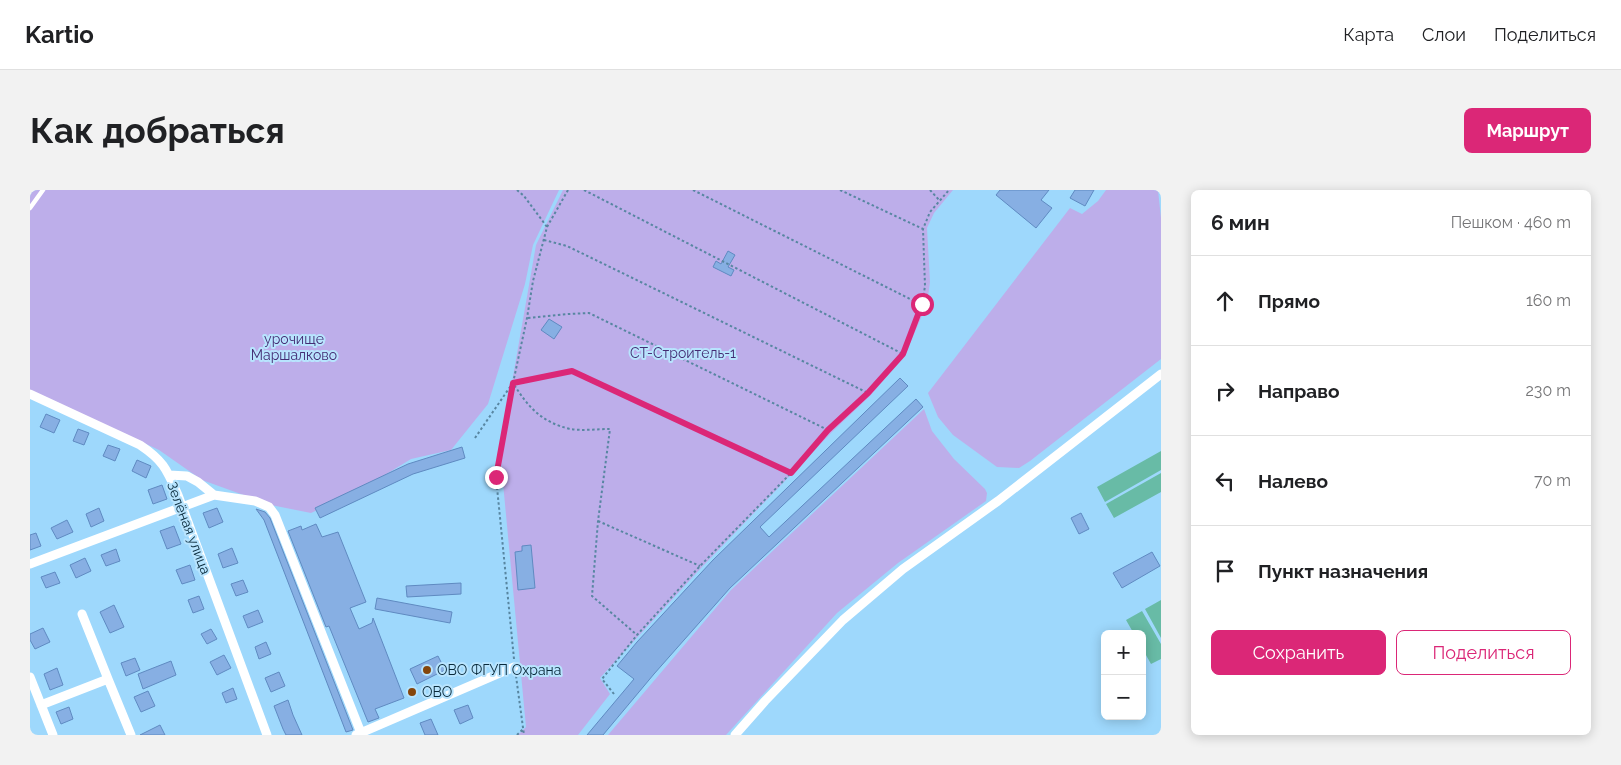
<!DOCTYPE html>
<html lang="ru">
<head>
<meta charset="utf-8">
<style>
	:root { --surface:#fff; --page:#f2f2f2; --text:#202124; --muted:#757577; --line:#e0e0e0; --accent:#db2777 }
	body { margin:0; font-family:Raleway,sans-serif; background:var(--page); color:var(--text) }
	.controls { position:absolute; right:15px; bottom:15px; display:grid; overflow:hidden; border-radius:8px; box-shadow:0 2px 12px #0003 }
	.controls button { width:45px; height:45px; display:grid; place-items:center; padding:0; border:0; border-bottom:1px solid var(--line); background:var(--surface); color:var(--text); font:25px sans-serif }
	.stop { position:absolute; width:15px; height:15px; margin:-11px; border:4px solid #db2777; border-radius:50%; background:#fff }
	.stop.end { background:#db2777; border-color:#fff; box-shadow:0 1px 5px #0008 }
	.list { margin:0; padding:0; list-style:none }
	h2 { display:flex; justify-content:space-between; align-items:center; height:65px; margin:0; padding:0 20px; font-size:21px }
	h2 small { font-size:16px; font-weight:400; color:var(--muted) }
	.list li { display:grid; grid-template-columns:32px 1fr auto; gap:15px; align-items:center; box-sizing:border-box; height:90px; padding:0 20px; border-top:1px solid var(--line) }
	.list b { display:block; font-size:19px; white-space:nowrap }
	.list em { font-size:16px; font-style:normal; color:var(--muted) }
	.actions { display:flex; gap:10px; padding:15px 20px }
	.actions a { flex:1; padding:11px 0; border:1px solid var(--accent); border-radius:8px; text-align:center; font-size:18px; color:var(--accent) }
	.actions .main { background:var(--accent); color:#fff }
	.icon { flex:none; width:28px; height:28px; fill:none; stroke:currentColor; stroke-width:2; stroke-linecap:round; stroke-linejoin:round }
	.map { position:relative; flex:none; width:1131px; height:545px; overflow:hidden; border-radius:8px }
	header { display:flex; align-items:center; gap:30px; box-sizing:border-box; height:70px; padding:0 25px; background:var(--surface); border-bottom:1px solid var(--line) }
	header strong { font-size:24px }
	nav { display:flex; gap:28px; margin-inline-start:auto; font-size:18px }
	.intro { display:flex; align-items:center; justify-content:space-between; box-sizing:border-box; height:120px; padding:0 30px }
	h1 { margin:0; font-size:35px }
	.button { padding:12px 22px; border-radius:8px; background:var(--accent); color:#fff; font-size:18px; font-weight:700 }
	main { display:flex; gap:30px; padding:0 30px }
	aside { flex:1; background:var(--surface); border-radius:8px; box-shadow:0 2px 12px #0003 }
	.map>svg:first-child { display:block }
	.green { fill:#bdaeea }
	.water { fill:#68bba6 }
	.building { fill:#87afe3; stroke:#5f8ac1 }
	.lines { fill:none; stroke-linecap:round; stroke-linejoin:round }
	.path { stroke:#5886a1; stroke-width:2; stroke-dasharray:2.5 2.5; stroke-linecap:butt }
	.service { stroke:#fff; stroke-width:4.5 }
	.minor { stroke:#fff; stroke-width:9 }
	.route { stroke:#db2777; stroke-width:6 }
	.poi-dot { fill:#85460c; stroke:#b8e4fe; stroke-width:2 }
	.labels { text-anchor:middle; stroke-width:4; stroke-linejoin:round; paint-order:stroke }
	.park-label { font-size:14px; fill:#442c73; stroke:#b8e4fe }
	.street-label { font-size:14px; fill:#092a3b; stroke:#b8e4fe }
	.poi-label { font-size:14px; fill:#092a3b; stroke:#b8e4fe; text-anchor:start }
</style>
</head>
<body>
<header>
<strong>Kartio</strong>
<nav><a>Карта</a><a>Слои</a><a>Поделиться</a></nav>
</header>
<div class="intro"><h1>Как добраться</h1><a class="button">Маршрут</a></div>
<main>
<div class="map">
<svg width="1131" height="545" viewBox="0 0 1131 545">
	<rect width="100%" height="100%" fill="#9ed8fc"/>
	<path class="green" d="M 0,0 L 529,0 L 503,55 L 495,94 L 458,214 L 421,260 L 381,269 L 332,299 L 281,323 L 241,315 L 172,290 L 129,260 L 0,200 Z
		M 533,0 L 923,0 L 904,23 L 897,38 L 900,92 L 897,114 L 875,165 L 841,205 L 802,242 L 672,377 L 570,488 L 580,504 L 548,545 L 488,545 L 496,537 L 470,261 L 506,55 Z
		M 1076,0 L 1128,0 L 1131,28 L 1131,169 L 1000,271 L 989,278 L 967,277 L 923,245 L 908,227 L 898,203 L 1040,18 L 1052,24 L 1068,11 Z
		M 894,219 L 902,241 L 924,269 L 955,299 L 957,303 L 956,311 L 868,373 L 807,423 L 696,545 L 578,545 L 701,400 Z"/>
	<path class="water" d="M 1131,261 L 1131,280 L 1075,312 L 1067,297 Z
		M 1131,283 L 1131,302 L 1084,328 L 1076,314 Z
		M 1131,410 L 1131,448 L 1115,419 Z
		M 1112,421 L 1131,454 L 1131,469 L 1121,474 L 1112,458 L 1112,444 L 1104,444 L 1096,430 Z"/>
	<path class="building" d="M 970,0 L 1019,0 L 1011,10 L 1022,18 L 1006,38 L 966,5 Z
		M 1045,0 L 1064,0 L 1055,16 L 1040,8 Z
		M 698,61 L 705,65 L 698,77 L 704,80 L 701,86 L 683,77 L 686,71 L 691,74 Z
		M 519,129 L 532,137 L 524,149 L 511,140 Z
		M 870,188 L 878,196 L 730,337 L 739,347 L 886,209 L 893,217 L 700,398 L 624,484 L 573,545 L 557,545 L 604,489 L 587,476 L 607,452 L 683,370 Z
		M 16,224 L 30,230 L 24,243 L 10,237 Z
		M 48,239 L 59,243 L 54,255 L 43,251 Z
		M 78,255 L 90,259 L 85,271 L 73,266 Z
		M 432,257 L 435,268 L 383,284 L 290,328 L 285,318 L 378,274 Z
		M 107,270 L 121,276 L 116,288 L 102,281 Z
		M 132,295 L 137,309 L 123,314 L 118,300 Z
		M 69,318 L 74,331 L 61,337 L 56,324 Z
		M 187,318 L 193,332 L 179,338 L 173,323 Z
		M 226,319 L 235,322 L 240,328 L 323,540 L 316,542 L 234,330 Z
		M 1051,323 L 1059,339 L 1049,344 L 1041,328 Z
		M 37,330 L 43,342 L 27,349 L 21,338 Z
		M 286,334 L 292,347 L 308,342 L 336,412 L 320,418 L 329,439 L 342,433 L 343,428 L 374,508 L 345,519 L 349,528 L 338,532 L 299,436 L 296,437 L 258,341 L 271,336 L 272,340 Z
		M 144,336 L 151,354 L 137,359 L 130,341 Z
		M 6,343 L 11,356 L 0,360 L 0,345 Z
		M 501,355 L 505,398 L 488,400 L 485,362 L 492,361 L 492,356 Z
		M 202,358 L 208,373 L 193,378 L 188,364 Z
		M 86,359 L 90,371 L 76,376 L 71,365 Z
		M 1122,362 L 1130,376 L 1092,398 L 1083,383 Z
		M 55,368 L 61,381 L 46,388 L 40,375 Z
		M 160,375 L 165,390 L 152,394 L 146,380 Z
		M 25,382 L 30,393 L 16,398 L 11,387 Z
		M 213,390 L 218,402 L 206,406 L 201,394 Z
		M 431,393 L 431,404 L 377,407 L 376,396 Z
		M 169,406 L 174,419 L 163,423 L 158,410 Z
		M 347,408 L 422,422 L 420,433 L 345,419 Z
		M 84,415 L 94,437 L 80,443 L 70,422 Z
		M 228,420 L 233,432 L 218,438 L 213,426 Z
		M 13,438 L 20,452 L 5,459 L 0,450 L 0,444 Z
		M 181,439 L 187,449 L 177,454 L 171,444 Z
		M 236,452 L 241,464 L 229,469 L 225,457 Z
		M 194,465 L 201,478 L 187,485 L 180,472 Z
		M 408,466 L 415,480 L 387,494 L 380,479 Z
		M 105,468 L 110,480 L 96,486 L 91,473 Z
		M 141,471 L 146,485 L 113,499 L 108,484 Z
		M 27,478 L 33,495 L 20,500 L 14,484 Z
		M 249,482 L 255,496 L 241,502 L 235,488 Z
		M 203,498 L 207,509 L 196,513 L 192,503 Z
		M 118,501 L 125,516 L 111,522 L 104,507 Z
		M 258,510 L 263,525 L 272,545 L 256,545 L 253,539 L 244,516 Z
		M 438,515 L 443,528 L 430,534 L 424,520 Z
		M 39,517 L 43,529 L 31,534 L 26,522 Z
		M 401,529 L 408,545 L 395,545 L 390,533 Z
		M 130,535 L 135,545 L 110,545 Z"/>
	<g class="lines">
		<path class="path" d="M 487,0 L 494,6 L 517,37
			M 538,0 L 517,37 L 503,91 L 497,128 L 483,193 C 498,217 511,232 540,239 C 552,241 568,239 580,239 L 568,331 L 562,406 L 607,445
			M 554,0 L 873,164
			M 663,0 L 892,115
			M 810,0 L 893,39
			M 900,0 L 910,11
			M 514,50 L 537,56 L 838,203
			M 498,128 L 539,124 L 559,123 L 798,240
			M 445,248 L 482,194
			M 568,331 L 670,376
			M 484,469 L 466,287 L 483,193 L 542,181 L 761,283
			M 486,486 L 494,545
			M 584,504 L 572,489 L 607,445 L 670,376 L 761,283 L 798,240 L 838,203 L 873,164 L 892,115 L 895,96 L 893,39 L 900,22 L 919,0
			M 487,545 L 493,539"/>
		<path class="service" d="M 0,18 L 13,0"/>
		<path class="minor" d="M 0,204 L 110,255 C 134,271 137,280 148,305 L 237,545
			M 139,285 L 157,286 L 168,292 L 184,305
			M 0,374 L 184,305 L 225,311 L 239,317 L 245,325 L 331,543
			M 0,487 L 23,545
			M 78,489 L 101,545
			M 11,515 L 78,489 L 52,424
			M 326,545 L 484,477
			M 705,545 L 735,511 L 813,430 L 873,379 L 968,311 L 1131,184"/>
	</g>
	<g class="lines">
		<path class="route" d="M 466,287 L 483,193 L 542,181 L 761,283 L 798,240 L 838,203 L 873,164 L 892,114"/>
	</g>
	<g class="poi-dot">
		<circle cx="397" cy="480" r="5"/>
		<circle cx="382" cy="502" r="5"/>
	</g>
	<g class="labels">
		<g class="park-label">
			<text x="264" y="154">урочище<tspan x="264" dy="16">Маршалково</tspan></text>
			<text x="653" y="168">СТ-Строитель-1</text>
		</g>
		<g class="street-label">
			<text transform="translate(159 338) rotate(69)" y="5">Зелёная улица</text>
		</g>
		<g class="poi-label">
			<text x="407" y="485">ОВО ФГУП Охрана</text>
			<text x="392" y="507">ОВО</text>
		</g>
	</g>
</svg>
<div class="controls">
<button>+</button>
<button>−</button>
</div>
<div class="stop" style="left:892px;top:114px"></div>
<div class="stop end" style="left:466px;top:287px"></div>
</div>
<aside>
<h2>6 мин<small>Пешком · 460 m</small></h2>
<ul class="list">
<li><svg class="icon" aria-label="ahead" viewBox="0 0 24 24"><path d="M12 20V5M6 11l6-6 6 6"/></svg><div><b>Прямо</b></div><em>160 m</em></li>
<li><svg class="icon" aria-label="right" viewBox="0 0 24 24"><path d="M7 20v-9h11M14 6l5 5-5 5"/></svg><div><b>Направо</b></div><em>230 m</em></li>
<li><svg class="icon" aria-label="left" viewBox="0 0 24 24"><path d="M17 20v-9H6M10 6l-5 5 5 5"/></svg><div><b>Налево</b></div><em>70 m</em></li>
<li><svg class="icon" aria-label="arrive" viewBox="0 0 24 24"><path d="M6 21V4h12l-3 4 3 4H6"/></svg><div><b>Пункт назначения</b></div></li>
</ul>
<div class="actions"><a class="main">Сохранить</a><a>Поделиться</a></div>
</aside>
</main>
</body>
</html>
